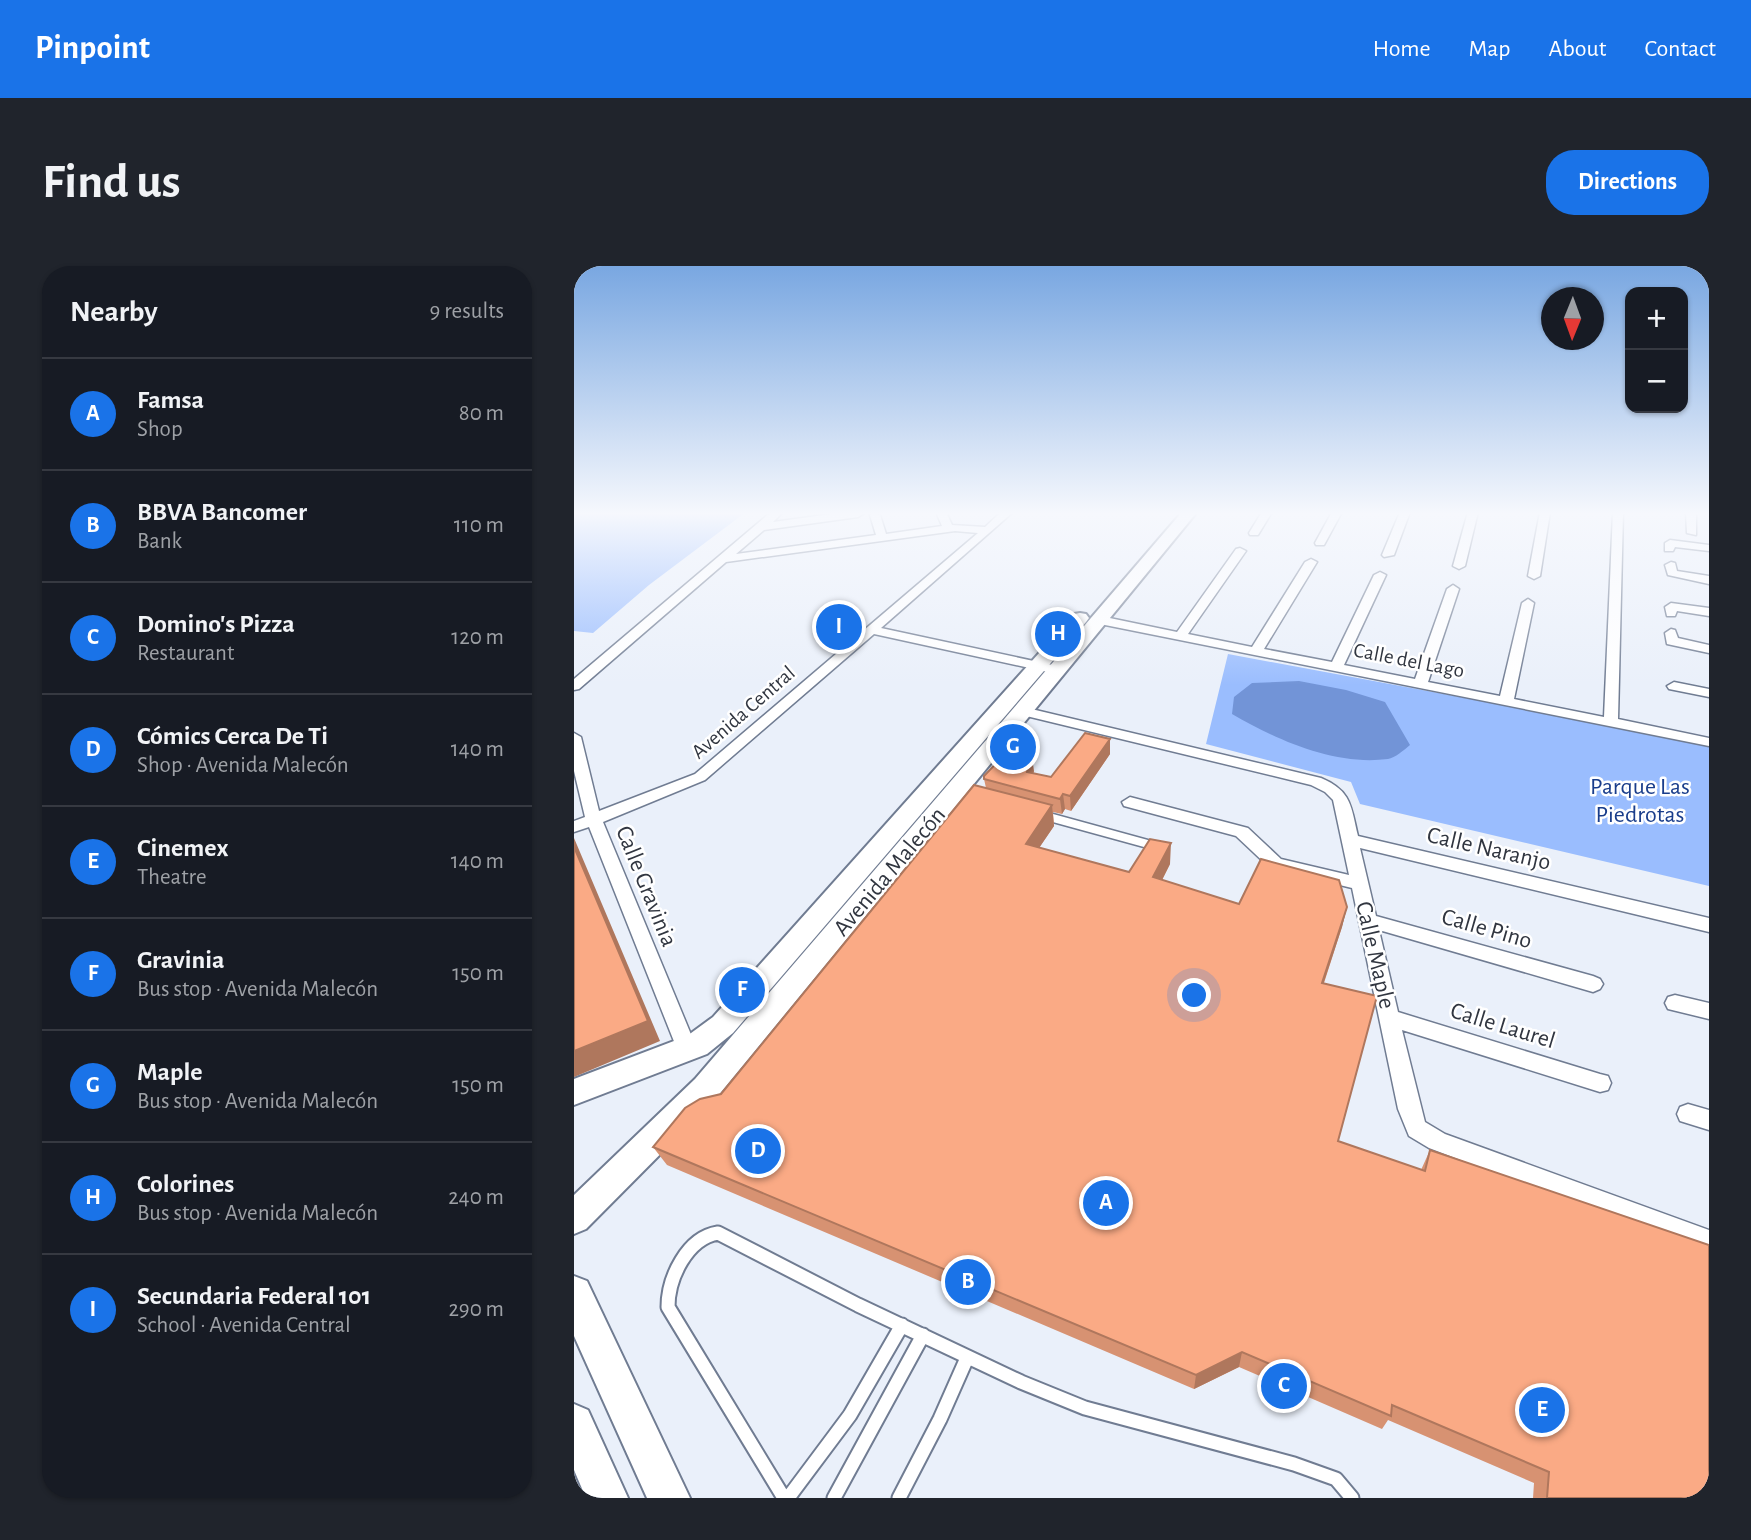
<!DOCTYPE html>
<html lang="en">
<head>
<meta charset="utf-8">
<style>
	:root { --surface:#171b24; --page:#20242c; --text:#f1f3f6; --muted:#9ea1a6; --line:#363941; --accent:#1a73e8 }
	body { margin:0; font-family:"Alegreya Sans",sans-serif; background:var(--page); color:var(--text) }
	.controls { position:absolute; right:21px; top:21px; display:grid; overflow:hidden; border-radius:14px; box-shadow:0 2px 5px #0004 }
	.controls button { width:63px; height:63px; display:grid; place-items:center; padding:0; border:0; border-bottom:2px solid var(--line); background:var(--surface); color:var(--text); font:35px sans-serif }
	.compass { position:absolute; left:967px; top:21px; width:63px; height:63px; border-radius:50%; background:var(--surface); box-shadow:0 2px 5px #0004; rotate:181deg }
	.you { position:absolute; left:621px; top:730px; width:24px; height:24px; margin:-18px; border:5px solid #fff; border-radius:50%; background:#1a73e8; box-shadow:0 0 0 10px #1a73e833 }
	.badge { display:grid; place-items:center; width:46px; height:46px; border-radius:50%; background:var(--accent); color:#fff; font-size:23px; font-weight:700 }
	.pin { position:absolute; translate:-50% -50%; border:4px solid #fff; box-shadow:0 2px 7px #0006 }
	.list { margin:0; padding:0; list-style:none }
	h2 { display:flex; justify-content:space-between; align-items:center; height:91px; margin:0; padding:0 28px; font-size:30px }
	h2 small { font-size:23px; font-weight:400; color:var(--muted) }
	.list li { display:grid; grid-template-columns:46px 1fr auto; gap:21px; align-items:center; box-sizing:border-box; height:112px; padding:0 28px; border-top:2px solid var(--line) }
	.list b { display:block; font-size:26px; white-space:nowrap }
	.list p { margin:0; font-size:23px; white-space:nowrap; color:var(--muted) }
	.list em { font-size:23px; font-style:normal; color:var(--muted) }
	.map { position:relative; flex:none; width:1135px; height:1232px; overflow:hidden; border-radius:28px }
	header { display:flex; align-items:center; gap:42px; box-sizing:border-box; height:98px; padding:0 35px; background:var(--accent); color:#fff }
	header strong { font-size:33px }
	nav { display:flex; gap:38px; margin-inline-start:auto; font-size:24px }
	.intro { display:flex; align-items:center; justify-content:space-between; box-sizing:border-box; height:168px; padding:0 42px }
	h1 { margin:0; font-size:49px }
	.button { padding:18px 32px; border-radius:28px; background:var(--accent); color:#fff; font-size:24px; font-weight:700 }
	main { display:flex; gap:42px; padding:0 42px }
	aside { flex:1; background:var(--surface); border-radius:28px; box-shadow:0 2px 5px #0004 }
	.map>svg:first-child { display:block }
	.green { fill:#9abdfe }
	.water { fill:#7294d7 }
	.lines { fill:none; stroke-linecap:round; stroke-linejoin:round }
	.lane-far1-casing { stroke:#707c92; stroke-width:11 }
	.lane-casing { stroke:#707c92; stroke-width:17 }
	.street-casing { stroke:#707c92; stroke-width:3 }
	.secondary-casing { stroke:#707c92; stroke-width:4 }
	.lane-far1 { stroke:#fff; stroke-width:8 }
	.lane { stroke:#fff; stroke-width:13 }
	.street { fill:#fff; fill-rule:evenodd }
	.secondary { fill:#fff; fill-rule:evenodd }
	.wall { fill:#d79272 }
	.shaded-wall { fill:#af775d }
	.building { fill:#faaa85; stroke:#af775d; stroke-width:2 }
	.labels { text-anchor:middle; stroke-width:5; stroke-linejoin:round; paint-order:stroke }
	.far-street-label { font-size:21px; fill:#313640; stroke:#fff }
	.park-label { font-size:24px; fill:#193d8b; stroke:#fff }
	.street-label { font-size:24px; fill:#313640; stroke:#fff }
</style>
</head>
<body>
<header>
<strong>Pinpoint</strong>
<nav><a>Home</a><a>Map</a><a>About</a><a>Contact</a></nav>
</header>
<div class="intro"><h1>Find us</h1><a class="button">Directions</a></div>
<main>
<aside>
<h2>Nearby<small>9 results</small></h2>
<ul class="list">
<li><span class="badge">A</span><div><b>Famsa</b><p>Shop</p></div><em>80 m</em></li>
<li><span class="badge">B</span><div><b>BBVA Bancomer</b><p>Bank</p></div><em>110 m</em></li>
<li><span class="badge">C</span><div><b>Domino's Pizza</b><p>Restaurant</p></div><em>120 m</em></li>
<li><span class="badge">D</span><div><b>Cómics Cerca De Ti</b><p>Shop · Avenida Malecón</p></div><em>140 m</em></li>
<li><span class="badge">E</span><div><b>Cinemex</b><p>Theatre</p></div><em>140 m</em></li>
<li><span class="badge">F</span><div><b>Gravinia</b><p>Bus stop · Avenida Malecón</p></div><em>150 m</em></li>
<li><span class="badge">G</span><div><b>Maple</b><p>Bus stop · Avenida Malecón</p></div><em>150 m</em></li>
<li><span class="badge">H</span><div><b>Colorines</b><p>Bus stop · Avenida Malecón</p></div><em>240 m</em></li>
<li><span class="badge">I</span><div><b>Secundaria Federal 101</b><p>School · Avenida Central</p></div><em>290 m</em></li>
</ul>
</aside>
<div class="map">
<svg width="1135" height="1232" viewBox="0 0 1135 1232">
	<rect width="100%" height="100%" fill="#eaf0fa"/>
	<path class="green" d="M 0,246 L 172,246 L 75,319 L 19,367 L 0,365 Z
		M 654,388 L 1135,477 L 1135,620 L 786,538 L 777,516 L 632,478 Z"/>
	<path class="water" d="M 725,415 L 772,424 L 811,436 L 836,479 C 830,484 821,492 814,493 C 760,500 703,474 658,448 L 660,431 L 678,417 Z"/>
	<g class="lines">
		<defs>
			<path id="lane-far1" d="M 468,549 L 581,580"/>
			<path id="lane" d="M 210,1232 L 94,1041 C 94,1012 113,972 144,967 L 284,1039 L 447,1116 L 511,1142 L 720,1198 L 762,1213 L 778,1232
				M 214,1232 L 276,1149 L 328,1059
				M 260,1232 L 349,1069
				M 325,1232 L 366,1153 L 393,1092"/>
			<path id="street" d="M 197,246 L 209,246 L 199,256 L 272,246 L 289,248 L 284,251 L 190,264 L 162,288 L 302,269 L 296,249 L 299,246 L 306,249 L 312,268 L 368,260 L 362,246 L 372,246 L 378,259 L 411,261 L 427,246 L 439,246 L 307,362 L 483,400 L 490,404 L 483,408 L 300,368 L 131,514 L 29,556 L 123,783 L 120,789 L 113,792 L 106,789 L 103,783 L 15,561 L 0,566 L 0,555 L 11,551 L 0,505 L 0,467 L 7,471 L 25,545 L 121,508 L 404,267 L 381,265 L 152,296 L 5,423 L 0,424 L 0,413 Z
				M 688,246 L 698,246 L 684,269 L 676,269 L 675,267 Z
				M 758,246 L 768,246 L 750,279 L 742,279 L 741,277 Z
				M 826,246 L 836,246 L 820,289 L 810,291 L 808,289 Z
				M 894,246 L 904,246 L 891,300 L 885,303 L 879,300 Z
				M 966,246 L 976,246 L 966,310 L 960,313 L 954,310 Z
				M 1039,246 L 1049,246 L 1044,453 L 1135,472 L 1135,480 L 526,358 L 520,354 L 526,350 L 603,366 L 662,283 L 666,282 L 672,285 L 614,368 L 678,381 L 731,296 L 737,293 L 743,296 L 690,383 L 758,396 L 800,309 L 806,306 L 812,309 L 770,399 L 841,413 L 873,323 L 879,319 L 885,323 L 854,416 L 926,430 L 948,337 L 954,333 L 960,337 L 940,433 L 1030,451 Z
				M 1112,246 L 1122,246 L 1122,269 L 1113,267 Z
				M 1096,274 L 1135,279 L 1135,285 L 1101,281 L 1099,285 L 1091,285 L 1091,277 Z
				M 1097,296 L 1101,297 L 1103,305 L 1135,310 L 1135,318 L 1094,309 L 1091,299 Z
				M 1097,337 L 1135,342 L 1135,350 L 1103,345 L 1101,350 L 1093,350 L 1091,341 Z
				M 1097,363 L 1101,364 L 1104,372 L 1135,379 L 1135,387 L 1093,378 L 1091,367 Z
				M 1100,416 L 1135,423 L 1135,431 L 1095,423 L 1093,420 Z
				M 449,441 L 747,512 C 778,525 777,541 784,570 L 1135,652 L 1135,666 L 786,582 L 802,650 L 1019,710 L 1026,713 L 1029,718 L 1026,723 L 1019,726 L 805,664 L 824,746 L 1026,808 L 1034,810 L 1037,817 L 1034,824 L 1026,826 L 828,764 L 851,856 L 871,868 L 1135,964 L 1135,988 L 855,882 L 835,870 L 824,843 L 778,622 L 696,602 L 662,570 L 550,540 L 548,536 L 556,531 L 674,562 L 707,593 L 775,609 L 759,534 L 751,526 L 737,519 L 444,448 L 442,445 Z
				M 1101,729 L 1135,737 L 1135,753 L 1094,743 L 1091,737 L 1094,731 Z
				M 1114,838 L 1135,844 L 1135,864 L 1106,855 L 1103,848 L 1106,841 Z"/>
			<path id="secondary" d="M 608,246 L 623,246 L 143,831 L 12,963 L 0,968 L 0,929 L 121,813 Z
				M 506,347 L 512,348 L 515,352 L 512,356 L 159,767 L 133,788 L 0,839 L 0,813 L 113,770 L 139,751 L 500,348 Z
				M 0,1010 L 13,1015 L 116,1232 L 73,1232 L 0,1070 Z
				M 0,1138 L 14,1144 L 54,1232 L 12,1232 L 0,1204 Z"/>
		</defs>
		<use href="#lane-far1" class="lane-far1-casing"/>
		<use href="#lane" class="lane-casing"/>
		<use href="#street" class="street-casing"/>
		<use href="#secondary" class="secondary-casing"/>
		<use href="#lane-far1" class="lane-far1"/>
		<use href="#lane" class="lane"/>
		<use href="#street" class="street"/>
		<use href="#secondary" class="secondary"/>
	</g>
	<path class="wall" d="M 536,473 L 536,488 L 497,545 L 491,543 L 488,548 L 479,546 L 480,560 L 465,582 L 555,606 L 596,598 L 588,614 L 665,638 L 773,641 L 768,661 L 750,717 L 764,875 L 847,904 L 856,884 L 1135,1232 L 959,1232 L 960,1217 L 814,1154 L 808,1163 L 665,1101 L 620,1123 L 93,899 L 79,881 L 147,828 L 412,522 L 410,513 L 460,505 L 459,507 L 477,511 Z"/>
	<path class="shaded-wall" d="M 536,473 L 536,488 L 497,545 L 496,530 Z
		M 458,491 L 460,505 L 455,521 L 453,506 Z
		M 489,528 L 491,543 L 488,548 L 486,533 Z
		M 478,539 L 480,560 L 454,598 L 452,578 Z
		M 0,572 L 86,775 L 0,811 Z
		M 597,577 L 596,598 L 579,632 L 579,611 Z
		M 773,641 L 768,661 L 743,737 L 748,717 Z
		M 668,1086 L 665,1101 L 620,1123 L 622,1109 Z"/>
	<path class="building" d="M 511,467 L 536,473 L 496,530 L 489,528 L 486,533 L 410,513 L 410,510 L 434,485 L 458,491 L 453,506 L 477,511 Z
		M 400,519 L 478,539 L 452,578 L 555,606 L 576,573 L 597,577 L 579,611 L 665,638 L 687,593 L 765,614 L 773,641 L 748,717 L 803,730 L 764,875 L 851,905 L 856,884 L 1135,979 L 1135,1232 L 973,1232 L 975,1206 L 818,1139 L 817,1150 L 668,1086 L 622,1109 L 79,881 L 111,842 L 126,833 L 147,828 Z
		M 0,581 L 74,755 L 0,785 Z"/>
	<linearGradient id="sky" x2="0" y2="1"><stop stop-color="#79a7e1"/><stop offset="0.59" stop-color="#f6f8fd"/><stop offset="1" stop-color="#f6f8fd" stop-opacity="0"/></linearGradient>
	<rect width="1135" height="419" fill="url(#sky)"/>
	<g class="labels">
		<g class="far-street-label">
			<text transform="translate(835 394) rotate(11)" y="7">Calle del Lago</text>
			<text transform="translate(169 446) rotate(-41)" y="7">Avenida Central</text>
		</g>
		<g class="park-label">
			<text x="1066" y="528">Parque Las<tspan x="1066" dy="28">Piedrotas</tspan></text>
		</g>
		<g class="street-label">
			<text transform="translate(915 582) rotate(13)" y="8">Calle Naranjo</text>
			<text transform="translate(315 605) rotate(-50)" y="8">Avenida Malecón</text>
			<text transform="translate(73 620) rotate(68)" y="8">Calle Gravinia</text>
			<text transform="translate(913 662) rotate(16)" y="8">Calle Pino</text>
			<text transform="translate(802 689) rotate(77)" y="8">Calle Maple</text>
			<text transform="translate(929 759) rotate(17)" y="8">Calle Laurel</text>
		</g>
	</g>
</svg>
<div class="controls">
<button>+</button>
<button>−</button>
</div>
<svg class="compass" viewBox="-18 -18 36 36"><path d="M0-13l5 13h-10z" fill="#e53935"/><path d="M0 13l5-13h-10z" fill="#9ea1a6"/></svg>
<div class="you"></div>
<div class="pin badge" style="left:532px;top:937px">A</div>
<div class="pin badge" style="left:394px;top:1016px">B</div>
<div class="pin badge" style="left:710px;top:1120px">C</div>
<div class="pin badge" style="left:184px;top:885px">D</div>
<div class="pin badge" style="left:968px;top:1144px">E</div>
<div class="pin badge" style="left:168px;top:724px">F</div>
<div class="pin badge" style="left:439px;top:481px">G</div>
<div class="pin badge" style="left:484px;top:368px">H</div>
<div class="pin badge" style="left:265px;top:361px">I</div>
</div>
</main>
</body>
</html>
